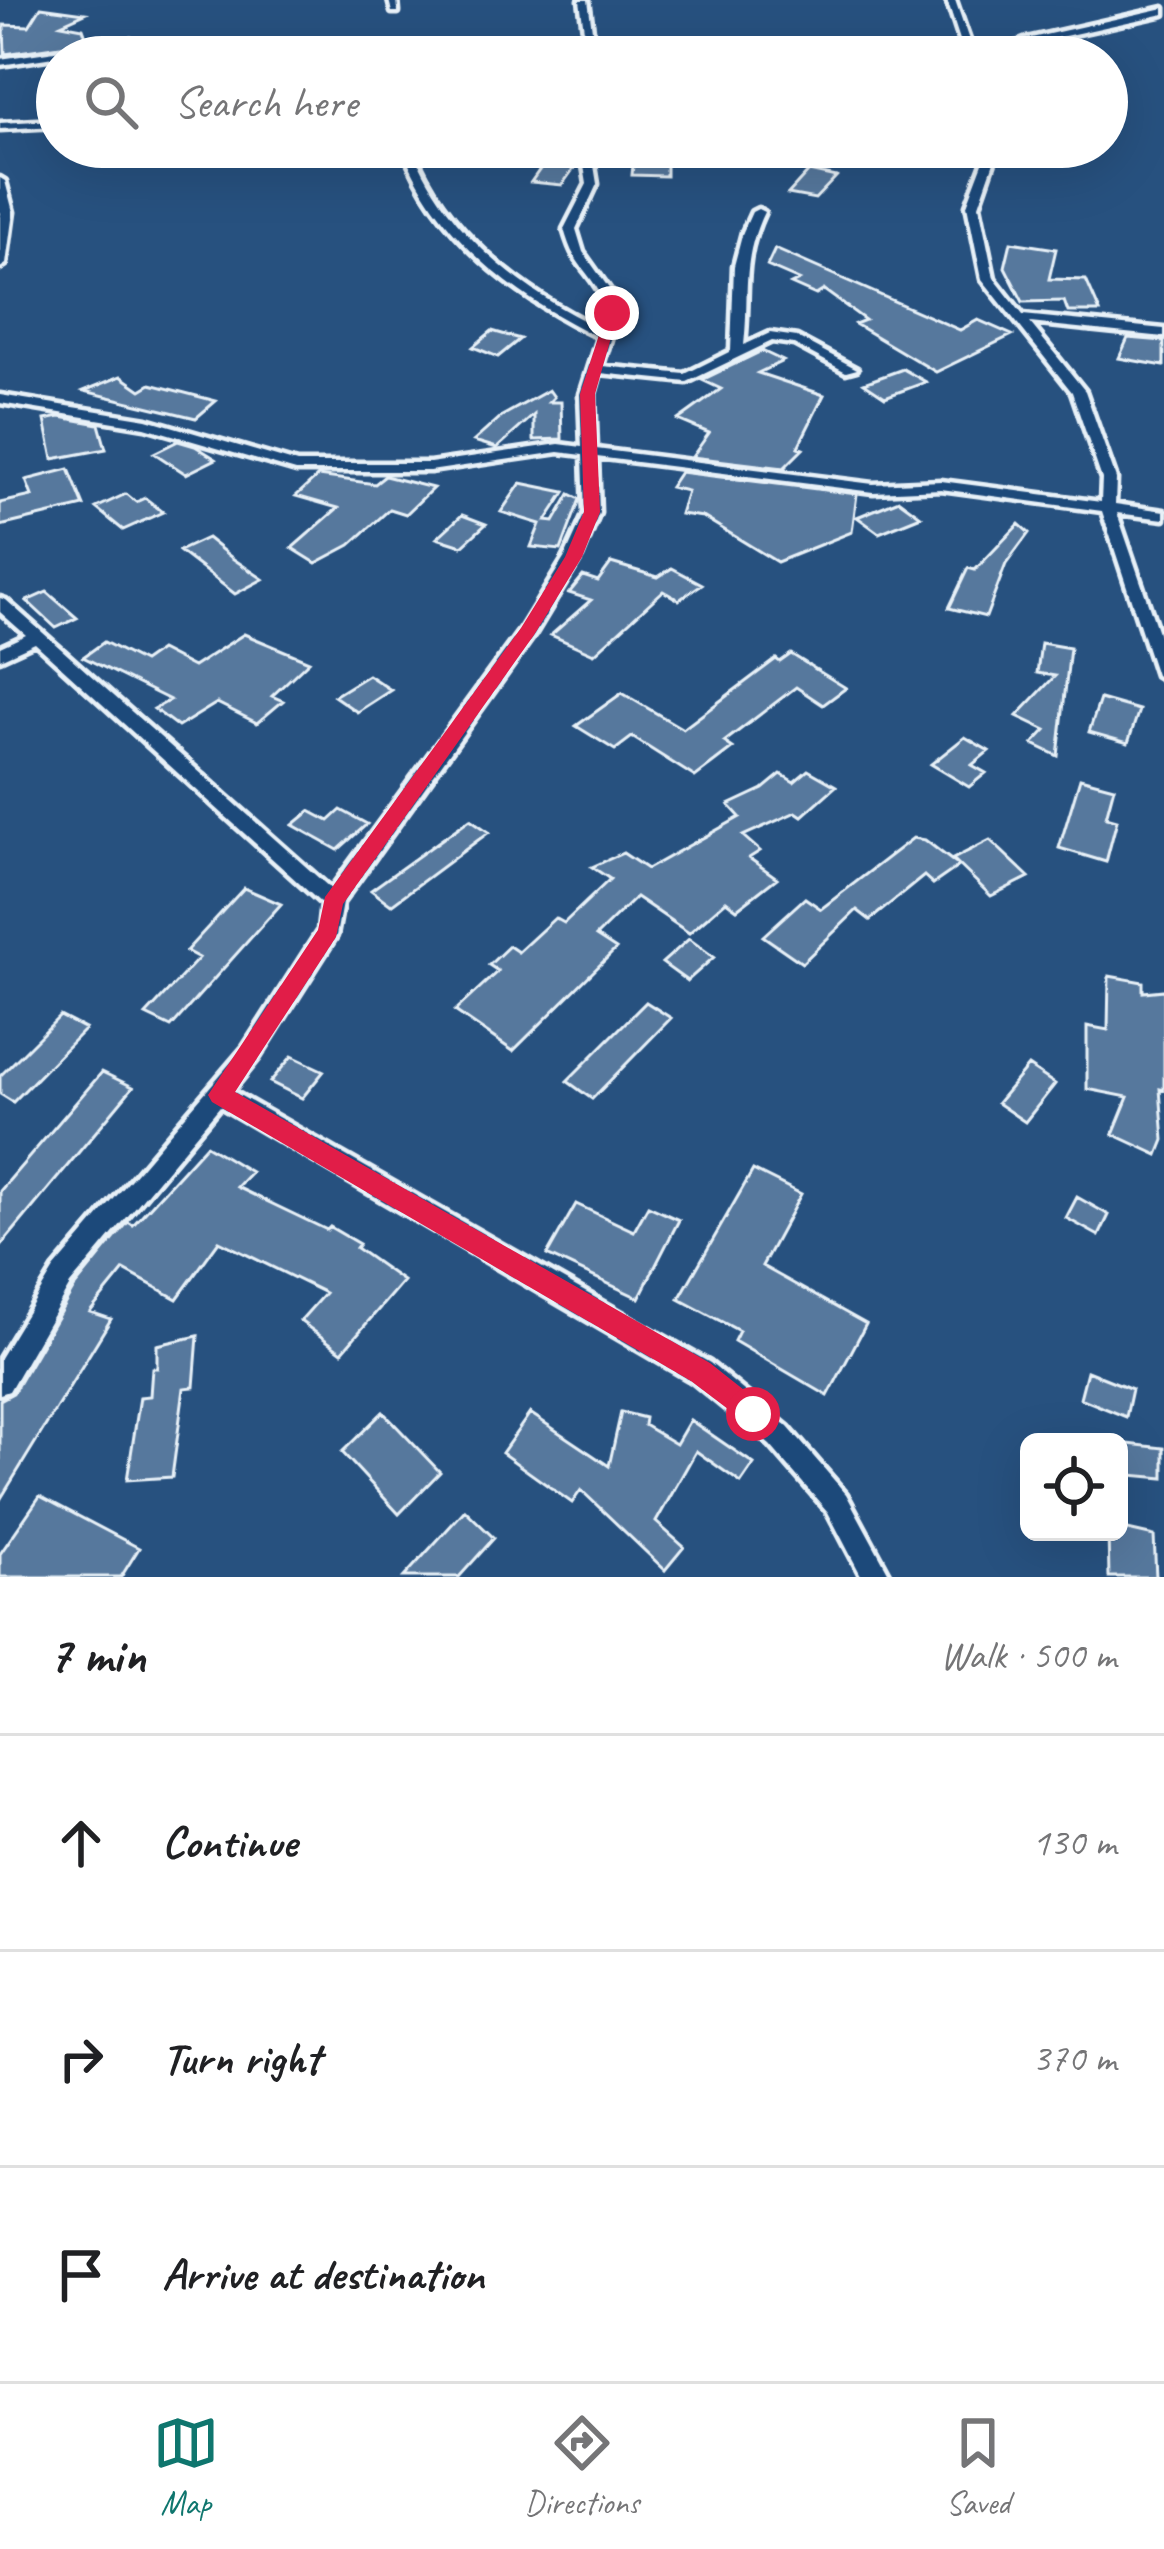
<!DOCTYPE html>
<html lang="en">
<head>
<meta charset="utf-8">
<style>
	:root { --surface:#fff; --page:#f2f2f2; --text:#202124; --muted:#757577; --line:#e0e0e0; --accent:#0f766e }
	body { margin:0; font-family:Caveat,sans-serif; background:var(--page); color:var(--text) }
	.controls { position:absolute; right:36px; bottom:36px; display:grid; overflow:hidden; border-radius:18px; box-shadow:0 12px 48px #0002 }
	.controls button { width:108px; height:108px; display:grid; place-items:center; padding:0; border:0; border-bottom:3px solid var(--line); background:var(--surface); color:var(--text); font:60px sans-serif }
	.stop { position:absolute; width:36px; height:36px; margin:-27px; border:9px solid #e11d48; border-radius:50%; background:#fff }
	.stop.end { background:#e11d48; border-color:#fff; box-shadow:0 3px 12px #0008 }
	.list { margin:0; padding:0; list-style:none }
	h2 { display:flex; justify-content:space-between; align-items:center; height:156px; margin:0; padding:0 48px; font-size:51px }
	h2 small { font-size:39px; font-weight:400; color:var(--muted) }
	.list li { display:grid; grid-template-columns:78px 1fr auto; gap:36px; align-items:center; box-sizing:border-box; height:216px; padding:0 48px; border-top:3px solid var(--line) }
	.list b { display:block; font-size:45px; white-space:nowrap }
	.list em { font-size:39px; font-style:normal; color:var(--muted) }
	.icon { flex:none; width:66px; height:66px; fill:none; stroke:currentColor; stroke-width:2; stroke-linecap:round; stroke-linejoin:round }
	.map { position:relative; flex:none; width:1164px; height:1577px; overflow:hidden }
	.search { position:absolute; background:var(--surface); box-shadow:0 12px 48px #0002; left:36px; right:36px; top:36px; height:132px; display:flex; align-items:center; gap:30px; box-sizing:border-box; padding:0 42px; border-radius:66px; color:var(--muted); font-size:45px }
	.sheet { height:804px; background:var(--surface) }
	nav { display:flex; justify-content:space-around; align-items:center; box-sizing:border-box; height:168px; border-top:3px solid var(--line); background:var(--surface); font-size:33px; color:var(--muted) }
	nav a { display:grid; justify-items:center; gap:6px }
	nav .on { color:var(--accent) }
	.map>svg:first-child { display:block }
	.building { fill:#57789d; stroke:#e8f1f8; stroke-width:3 }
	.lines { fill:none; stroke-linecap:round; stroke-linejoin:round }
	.minor-casing { stroke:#e8f1f8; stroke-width:9 }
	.minor { fill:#1f4a7a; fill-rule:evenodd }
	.route { fill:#e11d48 }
</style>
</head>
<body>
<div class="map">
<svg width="1164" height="1577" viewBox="0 0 1164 1577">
	<rect width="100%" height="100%" fill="#27517f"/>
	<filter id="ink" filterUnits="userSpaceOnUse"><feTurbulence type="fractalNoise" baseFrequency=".00833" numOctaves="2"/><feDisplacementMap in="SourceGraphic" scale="24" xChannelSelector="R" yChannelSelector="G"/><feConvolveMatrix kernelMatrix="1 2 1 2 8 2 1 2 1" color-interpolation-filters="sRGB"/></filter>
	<g filter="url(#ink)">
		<path class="building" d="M 41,7 L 85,13 L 61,24 L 83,28 L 88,42 L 5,54 L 4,25 L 29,26 Z
			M 550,155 L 579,161 L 562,185 L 531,182 Z
			M 634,155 L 666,156 L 666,176 L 632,175 Z
			M 809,171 L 836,177 L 815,199 L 788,194 Z
			M 1011,242 L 1056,249 L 1049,279 L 1086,280 L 1100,312 L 1068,312 L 1064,301 L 1023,302 L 1005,267 Z
			M 775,249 L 960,330 L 978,320 L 1012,335 L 936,372 L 855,324 L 865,320 L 824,290 L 816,295 L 791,284 L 799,280 L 767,266 Z
			M 492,331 L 520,339 L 498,357 L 473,347 Z
			M 1128,338 L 1164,341 L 1164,366 L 1119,358 Z
			M 762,351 L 783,361 L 758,373 L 824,395 L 798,447 L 803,449 L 784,468 L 692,457 L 709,433 L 678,420 L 721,389 L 702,380 Z
			M 903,369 L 926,382 L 885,397 L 864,383 Z
			M 121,376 L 141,390 L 151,384 L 216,401 L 196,418 L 84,391 Z
			M 549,390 L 554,397 L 549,402 L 561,402 L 562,439 L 534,440 L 534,415 L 497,448 L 474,441 L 502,416 Z
			M 60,417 L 99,424 L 106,449 L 53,459 L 45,420 Z
			M 178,441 L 195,446 L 216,459 L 186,474 L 154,453 Z
			M 69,469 L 84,506 L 0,526 L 0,503 L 32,496 L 26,480 Z
			M 680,472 L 857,494 L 852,532 L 777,562 L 703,517 L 680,514 L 687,491 L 670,487 Z
			M 318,476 L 375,484 L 385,476 L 433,488 L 406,514 L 390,509 L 350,545 L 316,563 L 292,548 L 338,508 L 296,496 Z
			M 521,483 L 565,492 L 546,521 L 554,522 L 570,494 L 580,499 L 561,550 L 531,547 L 540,524 L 501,512 Z
			M 126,494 L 136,502 L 145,498 L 163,512 L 123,530 L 96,508 Z
			M 899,500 L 921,516 L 879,533 L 857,517 Z
			M 462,515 L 486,524 L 462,546 L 437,538 Z
			M 1019,524 L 1029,533 L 1006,564 L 986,617 L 949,608 L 968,568 L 975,570 Z
			M 207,538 L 232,558 L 263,579 L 235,594 L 179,551 Z
			M 611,563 L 658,577 L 672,568 L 702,584 L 679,600 L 663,591 L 594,654 L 551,635 L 591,600 L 569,593 L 583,576 L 598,581 Z
			M 47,592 L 77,618 L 56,628 L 27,601 Z
			M 244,634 L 309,661 L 272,696 L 283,701 L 257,723 L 217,703 L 178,727 L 154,709 L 170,700 L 83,657 L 104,642 L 143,662 L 160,650 L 193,667 Z
			M 1041,643 L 1070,648 L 1058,756 L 1033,744 L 1046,730 L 1017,716 L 1055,676 L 1037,673 Z
			M 791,654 L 846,688 L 823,705 L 796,687 L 724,742 L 733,748 L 695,777 L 632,737 L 615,750 L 576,726 L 622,693 L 683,729 L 776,659 L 780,662 Z
			M 368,675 L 391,690 L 357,712 L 334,696 Z
			M 1100,699 L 1139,710 L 1128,743 L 1089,732 Z
			M 965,737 L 989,751 L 972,765 L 986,773 L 969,787 L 931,764 Z
			M 808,770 L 836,786 L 802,816 L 796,812 L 743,836 L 760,851 L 749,858 L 777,878 L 737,909 L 726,901 L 689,933 L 636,897 L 596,936 L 616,949 L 513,1051 L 455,1011 L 498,971 L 489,965 L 509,946 L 518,952 L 555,918 L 564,923 L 610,879 L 592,867 L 623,853 L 647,869 L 740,817 L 729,805 L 763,789 L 781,774 L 794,782 Z
			M 1080,778 L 1114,787 L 1106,817 L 1117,820 L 1106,862 L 1059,848 Z
			M 341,810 L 367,824 L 338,850 L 293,825 L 310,811 L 329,821 Z
			M 470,819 L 489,832 L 391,905 L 371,890 Z
			M 913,838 L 925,840 L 959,866 L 933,884 L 924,876 L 870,920 L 857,910 L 802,963 L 763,936 L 805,898 L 821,909 Z
			M 990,840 L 1029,877 L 991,896 L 953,859 Z
			M 244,888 L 281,904 L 171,1027 L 146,1015 L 199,958 L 186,951 Z
			M 689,939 L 714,957 L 687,981 L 662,963 Z
			M 1109,976 L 1143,982 L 1143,992 L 1164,990 L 1164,1090 L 1160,1089 L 1164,1140 L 1158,1155 L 1113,1134 L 1128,1097 L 1087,1089 L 1087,1026 L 1108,1030 Z
			M 646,1002 L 671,1018 L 592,1099 L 567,1081 Z
			M 60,1016 L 85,1029 L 13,1102 L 0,1094 L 0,1076 Z
			M 292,1056 L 324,1071 L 302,1098 L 270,1082 Z
			M 1028,1066 L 1055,1084 L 1025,1122 L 997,1103 Z
			M 102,1072 L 133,1087 L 0,1247 L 0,1191 Z
			M 206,1145 L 251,1172 L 237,1187 L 327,1230 L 330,1227 L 359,1244 L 356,1248 L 403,1281 L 342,1352 L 300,1321 L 325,1293 L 219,1241 L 177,1299 L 124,1270 L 90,1312 L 111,1319 L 0,1500 L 0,1400 L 13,1393 L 74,1288 L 128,1222 L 133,1225 Z
			M 753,1170 L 801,1194 L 762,1266 L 866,1324 L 828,1396 L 734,1341 L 739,1331 L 679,1299 Z
			M 1077,1197 L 1109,1215 L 1099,1236 L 1066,1218 Z
			M 576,1204 L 634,1231 L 648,1206 L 679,1220 L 639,1298 L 547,1255 Z
			M 198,1336 L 194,1387 L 184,1388 L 172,1477 L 127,1480 L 140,1397 L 150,1396 L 152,1368 L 157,1368 L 157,1345 Z
			M 1087,1371 L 1132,1389 L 1126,1417 L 1080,1398 Z
			M 383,1412 L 440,1472 L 399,1514 L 342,1452 Z
			M 621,1412 L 645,1418 L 644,1425 L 676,1444 L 690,1420 L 754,1464 L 741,1483 L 696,1451 L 656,1522 L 684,1547 L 665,1570 L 581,1490 L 572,1503 L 502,1453 L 530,1413 L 609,1466 Z
			M 1119,1443 L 1164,1448 L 1164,1478 L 1119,1474 Z
			M 40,1496 L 139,1548 L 121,1577 L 0,1577 L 0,1554 Z
			M 465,1510 L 494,1538 L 459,1577 L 404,1577 Z
			M 1119,1528 L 1154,1536 L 1156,1577 L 1109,1577 L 1108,1532 Z"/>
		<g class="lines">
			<defs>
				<path id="minor" d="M 389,0 L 397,0 L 398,12 L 392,12 Z
					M 580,0 L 588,0 L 592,30 L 589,57 L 579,57 L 584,30 Z
					M 947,0 L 955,0 L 970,43 L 982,57 L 972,57 L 961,43 Z
					M 1164,8 L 1164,14 L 1033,43 L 996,57 L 982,57 L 1027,39 Z
					M 131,40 L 134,45 L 0,65 L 0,59 Z
					M 57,120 L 57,126 L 0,129 L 0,123 Z
					M 402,147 L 412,147 C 445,231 521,291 601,329 C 612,295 592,284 575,257 C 570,249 567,239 564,229 L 587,184 L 581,147 L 591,147 L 597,184 L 576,229 L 583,252 L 615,297 L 618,313 L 602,366 L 685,374 L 731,351 L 734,266 L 743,232 L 752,212 L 758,209 L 764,212 C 740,262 750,294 744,345 L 770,333 L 797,337 L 857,369 L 846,372 L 794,344 L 772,341 L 687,382 L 600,373 L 594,394 L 596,449 L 873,484 L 941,481 L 1101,502 L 1102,479 L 1072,392 L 982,279 L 967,205 L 989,147 L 999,147 L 979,205 L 994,278 L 1023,315 L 1164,329 L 1164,337 L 1030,323 L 1085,391 L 1116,479 L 1115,504 L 1164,511 L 1164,519 L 1117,513 L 1164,650 L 1164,680 L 1156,675 L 1102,511 L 941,489 L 873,492 L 597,457 L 599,513 L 581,557 L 534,635 L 342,903 L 336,936 L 258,1059 L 232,1091 L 710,1363 L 788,1427 L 846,1494 L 891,1577 L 862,1577 L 828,1512 L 770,1445 L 692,1381 L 220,1106 L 70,1285 L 9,1391 L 0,1394 L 0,1358 L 54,1269 L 244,1047 L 319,930 L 322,904 L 35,643 L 0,659 L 0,647 L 26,635 L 0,612 L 0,598 L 6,600 L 331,889 L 521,629 L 565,557 L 585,513 L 583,455 L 559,452 L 430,471 L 296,471 L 145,427 L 0,403 L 0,395 L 147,419 L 297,463 L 430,463 L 559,444 L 582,447 L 580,394 L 598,337 C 514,297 436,236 402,147 Z
					M 0,178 L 5,181 L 13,212 L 6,264 L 0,268 Z"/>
			</defs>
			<use href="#minor" class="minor-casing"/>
			<use href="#minor" class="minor"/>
		</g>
	</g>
	<path class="route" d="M 607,310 L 618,313 L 595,394 L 600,512 L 582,557 L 534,635 L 343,904 L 336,937 L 235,1092 L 710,1363 L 763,1405 L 767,1414 L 763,1424 L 753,1428 L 691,1381 L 212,1102 L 208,1095 L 318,930 L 325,897 L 521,628 L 565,557 L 584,512 L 580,394 Z"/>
</svg>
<div class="controls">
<button><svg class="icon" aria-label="locate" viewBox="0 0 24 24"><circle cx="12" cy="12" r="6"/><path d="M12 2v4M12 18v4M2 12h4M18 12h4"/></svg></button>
</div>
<div class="stop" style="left:753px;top:1414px"></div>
<div class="stop end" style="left:612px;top:313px"></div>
<div class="search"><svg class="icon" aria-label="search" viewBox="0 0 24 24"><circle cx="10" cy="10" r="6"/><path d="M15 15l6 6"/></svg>Search here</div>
</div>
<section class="sheet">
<h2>7 min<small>Walk · 500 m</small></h2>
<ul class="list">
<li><svg class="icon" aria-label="ahead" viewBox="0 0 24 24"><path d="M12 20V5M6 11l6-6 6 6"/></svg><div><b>Continue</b></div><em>130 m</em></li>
<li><svg class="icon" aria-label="right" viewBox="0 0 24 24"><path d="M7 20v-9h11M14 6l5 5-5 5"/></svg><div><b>Turn right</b></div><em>370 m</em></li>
<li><svg class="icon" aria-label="arrive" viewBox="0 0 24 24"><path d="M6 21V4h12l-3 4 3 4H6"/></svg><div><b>Arrive at destination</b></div></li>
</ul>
</section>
<nav>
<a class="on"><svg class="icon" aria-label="map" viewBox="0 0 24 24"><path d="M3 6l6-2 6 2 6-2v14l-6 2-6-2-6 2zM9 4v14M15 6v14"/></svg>Map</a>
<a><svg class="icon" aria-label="directions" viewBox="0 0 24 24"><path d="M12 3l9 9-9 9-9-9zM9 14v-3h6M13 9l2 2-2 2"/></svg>Directions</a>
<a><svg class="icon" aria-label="saved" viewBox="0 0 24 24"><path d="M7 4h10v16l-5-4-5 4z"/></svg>Saved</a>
</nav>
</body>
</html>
